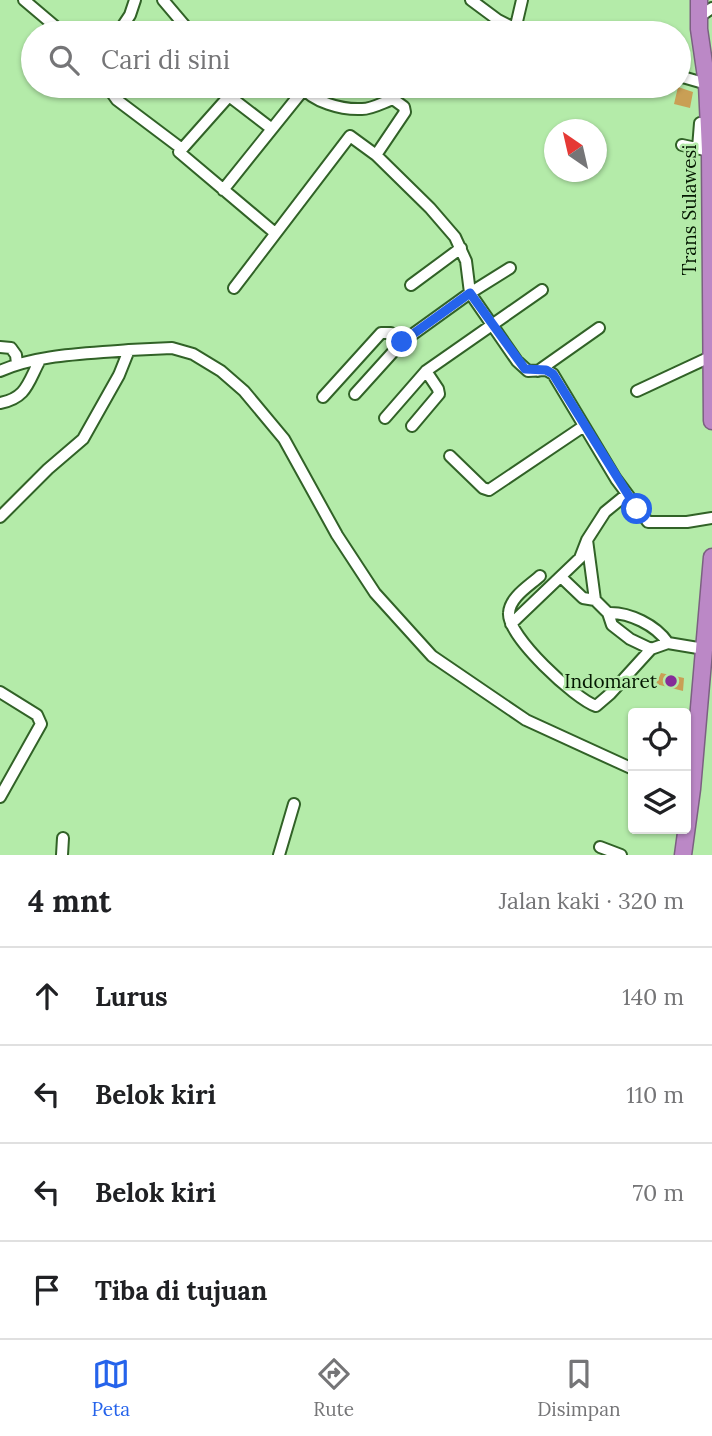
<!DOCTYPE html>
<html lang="id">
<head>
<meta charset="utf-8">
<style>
	:root { --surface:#fff; --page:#f2f2f2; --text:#202124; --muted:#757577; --line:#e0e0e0; --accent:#2563eb }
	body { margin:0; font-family:Lora,serif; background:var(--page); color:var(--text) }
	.controls { position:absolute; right:21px; bottom:21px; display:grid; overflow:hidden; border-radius:7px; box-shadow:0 2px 5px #0004 }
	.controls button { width:63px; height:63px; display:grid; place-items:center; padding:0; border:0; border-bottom:2px solid var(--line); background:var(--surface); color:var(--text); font:35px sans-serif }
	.compass { position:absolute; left:544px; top:119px; width:63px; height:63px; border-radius:50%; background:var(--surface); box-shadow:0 2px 5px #0004; rotate:326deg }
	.stop { position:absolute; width:21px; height:21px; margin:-16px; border:5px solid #2563eb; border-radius:50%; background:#fff }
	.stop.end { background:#2563eb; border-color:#fff; box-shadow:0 2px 7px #0008 }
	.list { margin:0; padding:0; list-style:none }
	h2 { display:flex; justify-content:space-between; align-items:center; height:91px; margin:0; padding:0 28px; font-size:30px }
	h2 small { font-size:23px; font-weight:400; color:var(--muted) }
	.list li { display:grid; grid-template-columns:46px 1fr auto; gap:21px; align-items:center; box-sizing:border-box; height:98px; padding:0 28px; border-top:2px solid var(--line) }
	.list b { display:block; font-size:26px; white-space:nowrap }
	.list em { font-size:23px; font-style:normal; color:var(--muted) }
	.icon { flex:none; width:38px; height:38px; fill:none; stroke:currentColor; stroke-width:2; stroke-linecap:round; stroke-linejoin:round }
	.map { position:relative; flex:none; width:712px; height:855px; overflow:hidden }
	.search { position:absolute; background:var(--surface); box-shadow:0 2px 5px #0004; left:21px; right:21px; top:21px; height:77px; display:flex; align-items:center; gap:18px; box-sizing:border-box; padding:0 24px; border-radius:38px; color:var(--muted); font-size:26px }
	.sheet { height:483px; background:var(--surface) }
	nav { display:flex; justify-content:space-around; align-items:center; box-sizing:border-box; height:98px; border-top:2px solid var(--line); background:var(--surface); font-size:19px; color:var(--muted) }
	nav a { display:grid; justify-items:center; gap:4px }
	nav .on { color:var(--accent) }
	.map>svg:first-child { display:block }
	.building { fill:#c99f55 }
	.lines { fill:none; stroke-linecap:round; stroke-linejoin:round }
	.minor-casing { stroke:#316227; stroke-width:14 }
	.highway-casing { stroke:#7b6081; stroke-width:19 }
	.minor { stroke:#fff; stroke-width:10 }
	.highway { stroke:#bb88c6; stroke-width:16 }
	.route { stroke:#2563eb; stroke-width:9 }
	.poi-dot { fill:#852c98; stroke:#b4eba9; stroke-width:2.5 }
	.labels { text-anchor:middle; stroke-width:5; stroke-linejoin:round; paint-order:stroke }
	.street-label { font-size:19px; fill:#041701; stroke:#b4eba9 }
	.poi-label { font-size:19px; fill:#041701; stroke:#b4eba9; text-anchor:end }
</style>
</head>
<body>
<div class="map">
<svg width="712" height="855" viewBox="0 0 712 855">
	<rect width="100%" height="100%" fill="#b4eba9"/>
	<path class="building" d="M 678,87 L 693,92 L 690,108 L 674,104 Z
		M 661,673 L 684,678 L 683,691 L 656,684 Z"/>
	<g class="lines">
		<defs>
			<path id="minor" d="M 24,0 L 63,33
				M 163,0 L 191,33
				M 471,0 L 498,20 L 524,33
				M 699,17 L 712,8
				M 515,30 L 522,0
				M 118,33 L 130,15 L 135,0
				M 679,76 L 707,84
				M 107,86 L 117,100 L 182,149 L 238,86
				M 301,86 C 313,102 341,110 362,109 C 372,109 384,102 393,99 L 404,107 L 405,112 L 376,155 L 430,208 L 455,237 L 466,261 L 470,293 L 517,361 L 528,371 L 546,370 L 553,374 L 616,479 L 648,522 L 687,522 L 712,518
				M 229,96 L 272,129
				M 682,145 L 710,151
				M 698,148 L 700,123
				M 179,152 L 275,233
				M 223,190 L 304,89
				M 411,285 L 461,248
				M 234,288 L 350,136 L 376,155
				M 0,347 L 11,348 L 16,355 L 17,364
				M 0,371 C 39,354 87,354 129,350
				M 538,371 L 599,328
				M 637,391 L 710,357
				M 355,394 L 402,342 L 470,293 L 510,268
				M 323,397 L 381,333 L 391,333 L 402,342
				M 0,403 C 27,398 28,382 40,360
				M 385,418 L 426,371 L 542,290
				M 412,426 L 439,394 L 438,389 L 426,371
				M 450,456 L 483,488 L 489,490 L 584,426
				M 0,517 L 48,469 L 83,439 L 119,375 L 129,350 L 172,348 L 193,354 L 221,371 L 244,391 L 284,439 L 337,535 L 375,593 L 432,656 L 526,720 L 633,769
				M 587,540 L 595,600 L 608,613 L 612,625 L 630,639 L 651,649 L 668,643 L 704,649
				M 540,576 C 529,586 510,597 509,613 C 507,636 575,699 596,706 L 610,694 L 651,649
				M 561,577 L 583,598 L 595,600
				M 608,613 C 629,612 656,625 668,643
				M 511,624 L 580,558 L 587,540 L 605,512 L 627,494
				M 0,692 L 37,715 L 41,724 L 0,797
				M 600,847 L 621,855
				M 62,855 L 63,838
				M 279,855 L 294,804"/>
			<path id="highway" d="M 699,0 L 699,29 L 707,84 L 710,151 L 712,421
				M 683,855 L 692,789 L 712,557"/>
		</defs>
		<use href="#minor" class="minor-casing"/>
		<use href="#highway" class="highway-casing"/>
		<use href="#minor" class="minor"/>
		<use href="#highway" class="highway"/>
	</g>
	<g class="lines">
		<path class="route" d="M 402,342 L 470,293 L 525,369 L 546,370 L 553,374 L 637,509"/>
	</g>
	<circle class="poi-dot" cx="671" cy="681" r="7"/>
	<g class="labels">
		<g class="street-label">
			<text transform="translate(689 210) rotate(-90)" y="7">Trans Sulawesi</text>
		</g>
		<g class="poi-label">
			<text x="657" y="688">Indomaret</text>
		</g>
	</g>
</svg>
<div class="controls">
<button><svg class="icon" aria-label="locate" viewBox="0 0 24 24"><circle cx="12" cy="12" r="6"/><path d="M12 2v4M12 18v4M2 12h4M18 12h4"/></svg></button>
<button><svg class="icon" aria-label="layers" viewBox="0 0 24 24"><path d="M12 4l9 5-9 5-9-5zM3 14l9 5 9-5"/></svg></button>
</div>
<svg class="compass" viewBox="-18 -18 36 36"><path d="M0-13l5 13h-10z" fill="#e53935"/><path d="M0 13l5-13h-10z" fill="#757577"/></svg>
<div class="stop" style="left:637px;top:509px"></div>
<div class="stop end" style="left:402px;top:342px"></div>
<div class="search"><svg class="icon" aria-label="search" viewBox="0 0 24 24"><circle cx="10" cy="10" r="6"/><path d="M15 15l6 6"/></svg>Cari di sini</div>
</div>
<section class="sheet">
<h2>4 mnt<small>Jalan kaki · 320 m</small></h2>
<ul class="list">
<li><svg class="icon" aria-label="ahead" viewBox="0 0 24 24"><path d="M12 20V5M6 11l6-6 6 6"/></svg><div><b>Lurus</b></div><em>140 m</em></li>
<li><svg class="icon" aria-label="left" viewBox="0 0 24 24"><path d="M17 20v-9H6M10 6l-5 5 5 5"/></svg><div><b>Belok kiri</b></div><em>110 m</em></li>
<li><svg class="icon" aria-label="left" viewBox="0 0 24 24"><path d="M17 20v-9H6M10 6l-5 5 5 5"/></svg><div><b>Belok kiri</b></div><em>70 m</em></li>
<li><svg class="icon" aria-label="arrive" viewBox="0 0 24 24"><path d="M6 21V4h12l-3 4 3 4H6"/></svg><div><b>Tiba di tujuan</b></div></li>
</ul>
</section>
<nav>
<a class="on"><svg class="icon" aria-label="map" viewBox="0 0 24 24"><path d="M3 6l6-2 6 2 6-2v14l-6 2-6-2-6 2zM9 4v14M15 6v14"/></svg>Peta</a>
<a><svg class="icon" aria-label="directions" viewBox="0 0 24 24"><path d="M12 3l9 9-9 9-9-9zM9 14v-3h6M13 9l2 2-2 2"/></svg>Rute</a>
<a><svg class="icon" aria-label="saved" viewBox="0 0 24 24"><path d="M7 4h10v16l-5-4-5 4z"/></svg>Disimpan</a>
</nav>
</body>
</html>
